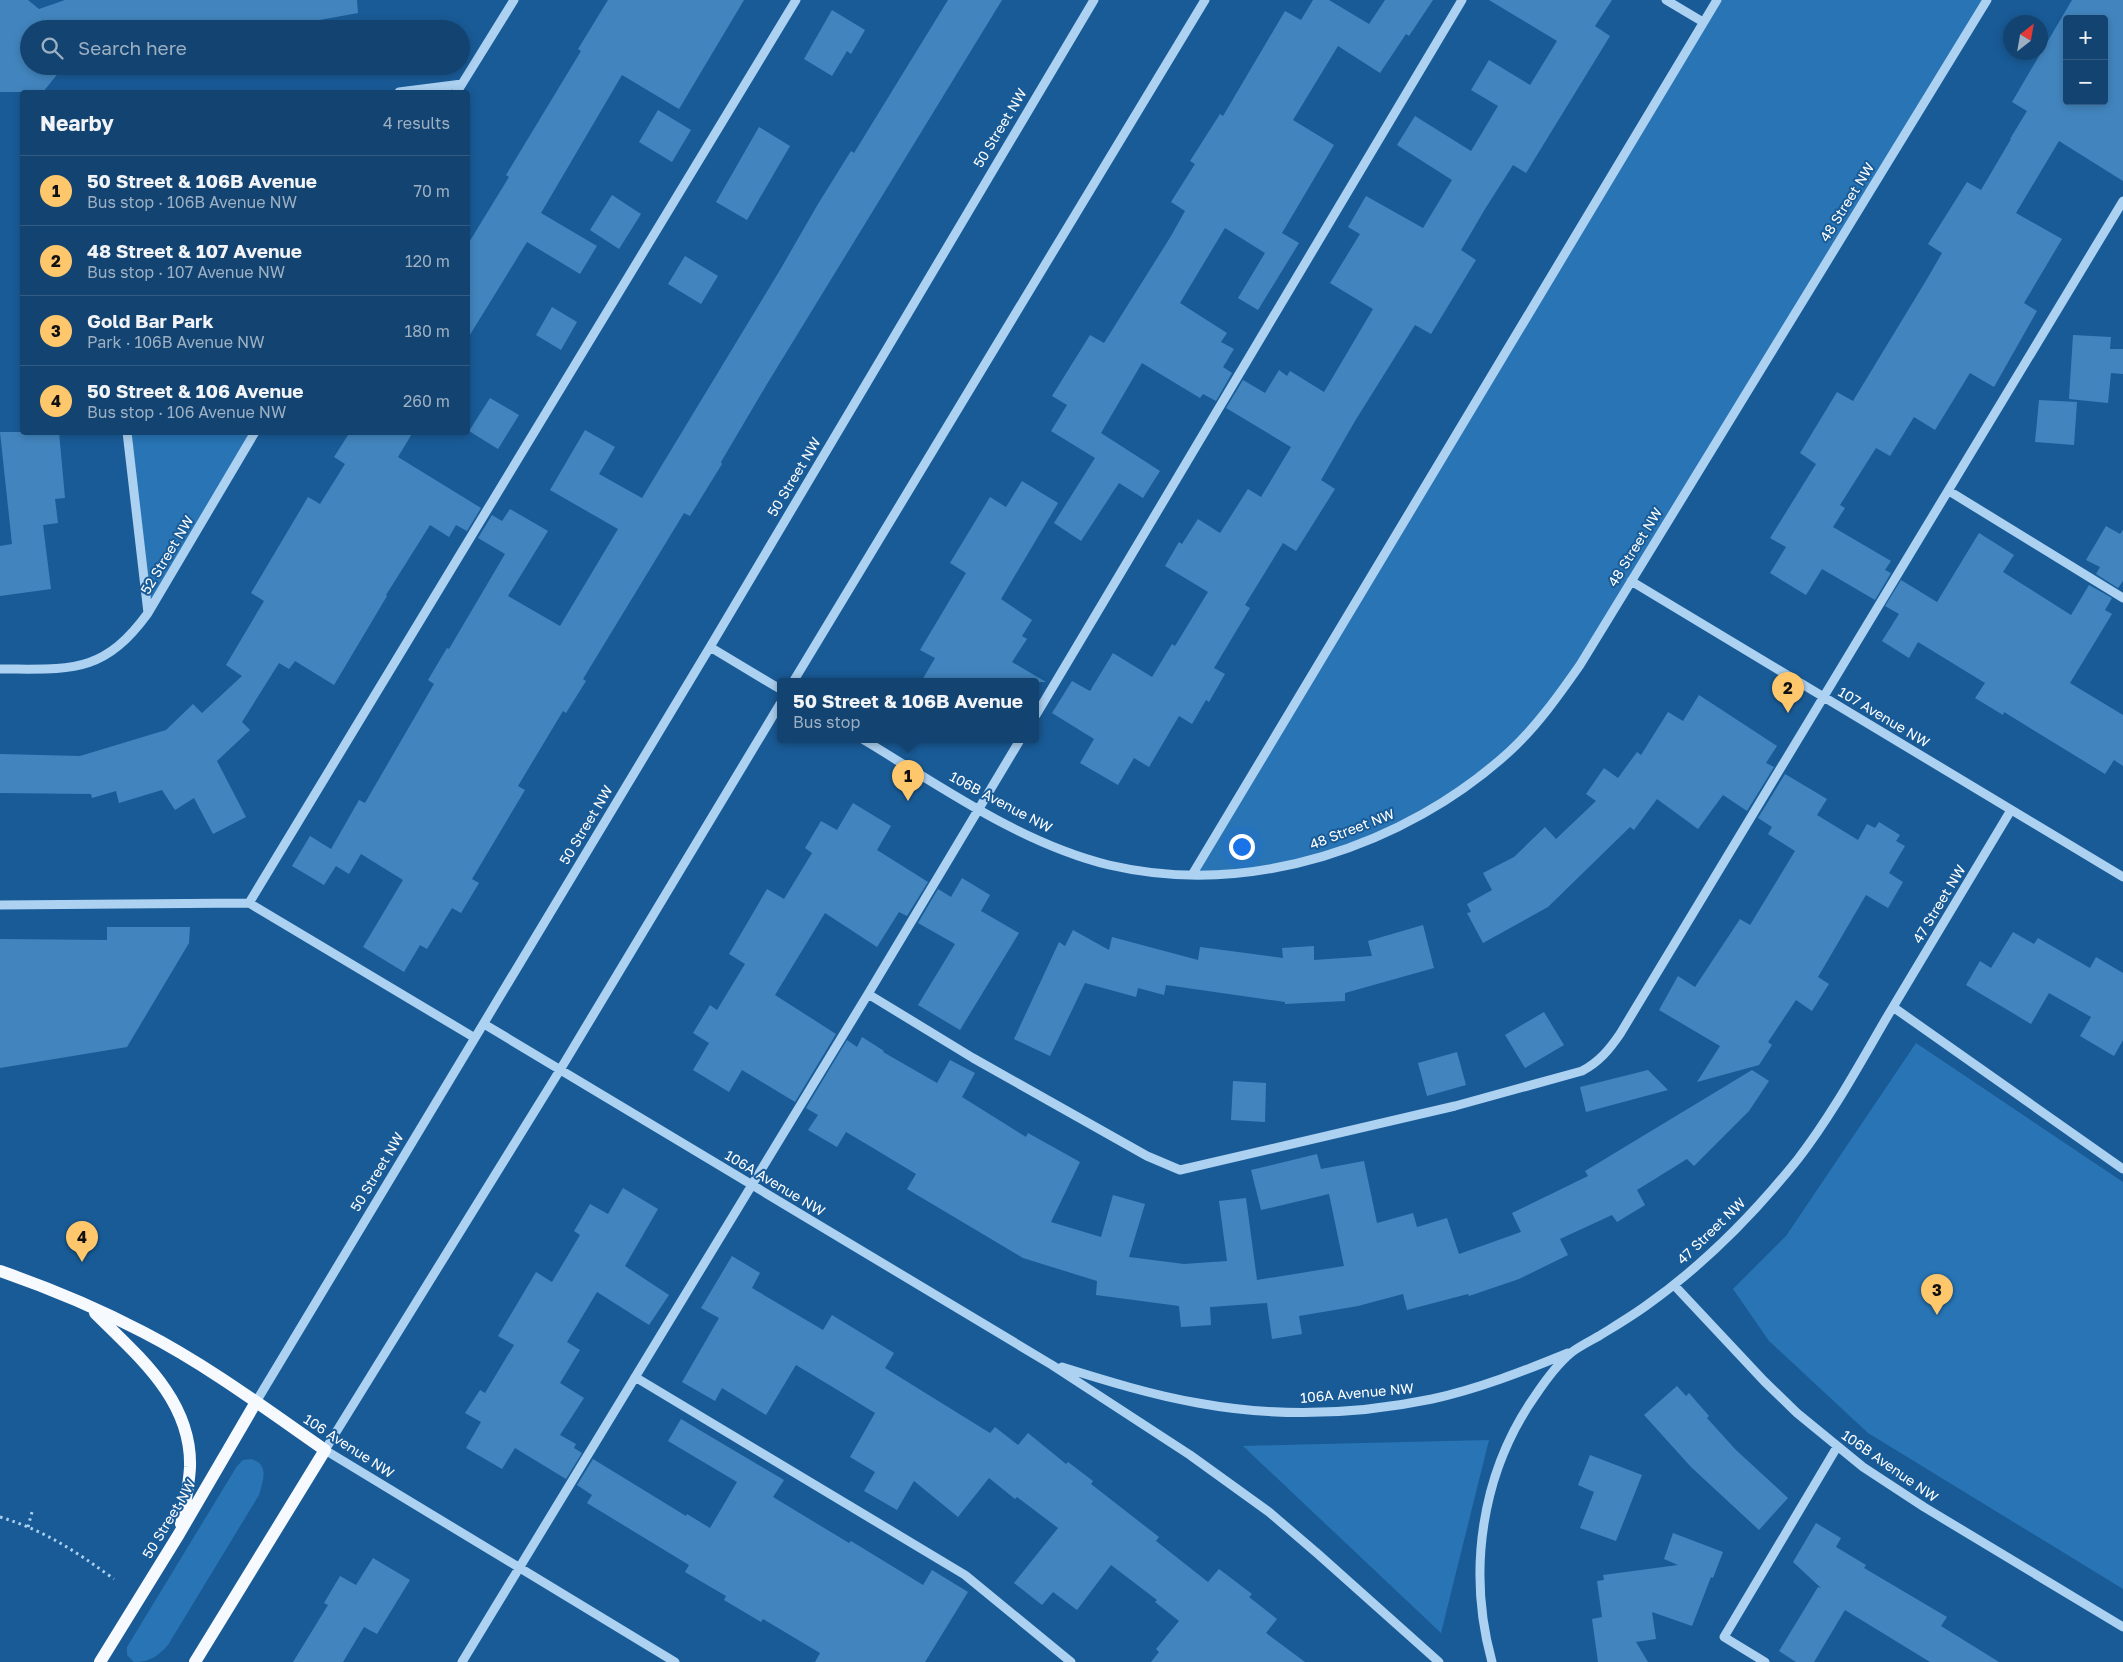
<!DOCTYPE html>
<html lang="en">
<head>
<meta charset="utf-8">
<style>
	:root { --surface:#134471; --page:#1c4b76; --text:#f1f3f6; --muted:#9db0c3; --line:#325c84; --accent:#ffc76c }
	body { margin:0; font-family:"Golos Text",sans-serif; background:var(--page); color:var(--text) }
	.controls { position:absolute; right:15px; top:15px; display:grid; overflow:hidden; border-radius:5px; box-shadow:0 2px 8px #0003 }
	.controls button { width:45px; height:45px; display:grid; place-items:center; padding:0; border:0; border-bottom:1px solid var(--line); background:var(--surface); color:var(--text); font:25px sans-serif }
	.compass { position:absolute; left:2003px; top:15px; width:45px; height:45px; border-radius:50%; background:var(--surface); box-shadow:0 2px 8px #0003; rotate:31deg }
	.you { position:absolute; left:1241px; top:846px; width:18px; height:18px; margin:-12px; border:4px solid #fff; border-radius:50%; background:#1a73e8; box-shadow:0 0 0 8px #1a73e833 }
	.badge { display:grid; place-items:center; width:32px; height:32px; border-radius:50%; background:var(--accent); color:#111; font-size:16px; font-weight:700 }
	.pin { position:absolute; translate:-50% -41px; filter:drop-shadow(0 1px 2px #0008) }
	.pin::after { content:''; position:absolute; top:26px; width:18px; height:15px; background:inherit; clip-path:polygon(0 0,100% 0,50% 100%) }
	.popup { position:absolute; left:777px; top:678px; width:262px; height:65px; box-sizing:border-box; display:grid; place-content:center; border-radius:5px; background:var(--surface); filter:drop-shadow(0 1px 4px #0005); font-size:16px; white-space:nowrap; color:var(--muted) }
	.popup b { font-size:19px; color:var(--text) }
	.popup::after { content:''; position:absolute; left:50%; top:100%; margin-left:-10px; border:10px solid transparent; border-top-color:var(--surface) }
	.list { margin:0; padding:0; list-style:none }
	h2 { display:flex; justify-content:space-between; align-items:center; height:65px; margin:0; padding:0 20px; font-size:21px }
	h2 small { font-size:16px; font-weight:400; color:var(--muted) }
	.list li { display:grid; grid-template-columns:32px 1fr auto; gap:15px; align-items:center; box-sizing:border-box; height:70px; padding:0 20px; border-top:1px solid var(--line) }
	.list b { display:block; font-size:19px; white-space:nowrap }
	.list p { margin:0; font-size:16px; white-space:nowrap; color:var(--muted) }
	.list em { font-size:16px; font-style:normal; color:var(--muted) }
	.icon { flex:none; width:28px; height:28px; fill:none; stroke:currentColor; stroke-width:2; stroke-linecap:round; stroke-linejoin:round }
	.map { position:relative; flex:none; width:2123px; height:1662px; overflow:hidden }
	.search { position:absolute; background:var(--surface); box-shadow:0 2px 8px #0003; left:20px; top:20px; width:450px; height:55px; display:flex; align-items:center; gap:12px; box-sizing:border-box; padding:0 18px; border-radius:28px; color:var(--muted); font-size:19px }
	.panel { position:absolute; background:var(--surface); box-shadow:0 2px 8px #0003; left:20px; top:90px; width:450px; height:345px; border-radius:5px }
	.map>svg:first-child { display:block }
	.green { fill:#2874b4 }
	.building { fill:#4285be; fill-rule:evenodd }
	.lines { fill:none; stroke-linecap:round; stroke-linejoin:round }
	.path { stroke:#acd1f1; stroke-width:3; stroke-dasharray:2.5 4; stroke-linecap:butt }
	.minor { stroke:#acd1f1; stroke-width:9 }
	.major { stroke:#f6faff; stroke-width:12 }
	.labels { text-anchor:middle; stroke-width:4; stroke-linejoin:round; paint-order:stroke }
	.street-label { font-size:14px; fill:#fff; stroke:#195b97 }
</style>
</head>
<body>
<div class="map">
<svg width="2123" height="1662" viewBox="0 0 2123 1662">
	<rect width="100%" height="100%" fill="#195b97"/>
	<path class="green" d="M 1717,0 L 1987,0 L 1580,665 L 1539,719 L 1481,775 L 1407,822 L 1288,866 L 1192,875 Z
		M 127,433 L 255,433 L 148,613 Z
		M 1916,1043 L 2123,1182 L 2123,1589 L 1868,1433 L 1769,1341 L 1733,1289 L 1786,1236 Z
		M 1489,1440 L 1441,1633 L 1243,1446 Z
		M 251,1459 C 270,1464 263,1481 259,1495 L 168,1645 C 158,1656 150,1662 134,1662 L 127,1655 L 127,1647 L 237,1466 L 243,1460 Z"/>
	<path class="building" d="M 0,0 L 28,0 L 39,9 L 65,0 L 357,0 L 358,13 L 298,24 L 253,29 L 152,29 L 151,20 L 125,29 L 29,29 L 29,66 L 64,66 L 43,92 L 0,92 Z
		M 608,0 L 744,0 L 679,109 L 622,75 L 541,213 L 597,246 L 580,274 L 527,242 L 468,338 L 468,244 L 509,177 L 506,175 L 581,51 L 578,49 Z
		M 948,0 L 1002,0 L 767,384 L 721,462 L 722,464 L 690,516 L 684,513 L 583,679 L 586,681 L 566,713 L 563,711 L 518,786 L 525,790 L 472,879 L 479,883 L 461,913 L 452,908 L 427,949 L 420,945 L 404,972 L 363,947 L 403,880 L 361,854 L 349,874 L 336,866 L 324,885 L 292,866 L 310,836 L 331,849 L 359,800 L 365,803 L 434,684 L 428,680 L 447,648 L 449,649 L 505,554 L 478,538 L 492,515 L 502,521 L 510,509 L 548,531 L 508,596 L 560,626 L 618,529 L 550,490 L 585,430 L 615,447 L 599,474 L 642,498 L 780,270 L 818,204 L 851,151 L 854,153 Z
		M 1313,0 L 1329,0 L 1369,24 L 1385,0 L 1433,0 L 1409,36 L 1406,34 L 1380,73 L 1338,46 L 1293,120 L 1334,145 L 1282,233 L 1299,243 L 1258,310 L 1238,298 L 1265,253 L 1225,228 L 1180,303 L 1227,333 L 1221,342 L 1234,349 L 1223,367 L 1232,373 L 1216,401 L 1203,394 L 1200,398 L 1142,363 L 1101,433 L 1160,471 L 1143,498 L 1119,483 L 1081,541 L 1054,523 L 1095,458 L 1051,431 L 1067,405 L 1052,396 L 1090,335 L 1104,343 L 1171,236 L 1185,211 L 1171,202 L 1195,164 L 1190,161 L 1220,114 L 1223,116 L 1285,11 L 1301,20 Z
		M 1489,0 L 1612,0 L 1595,26 L 1610,36 L 1526,173 L 1513,165 L 1485,209 L 1461,250 L 1476,260 L 1431,334 L 1415,325 L 1355,421 L 1321,480 L 1335,489 L 1296,551 L 1283,543 L 1245,605 L 1250,608 L 1214,668 L 1225,674 L 1209,702 L 1206,700 L 1192,724 L 1179,716 L 1149,767 L 1134,758 L 1118,785 L 1080,763 L 1094,739 L 1052,713 L 1072,681 L 1090,691 L 1113,653 L 1152,677 L 1172,644 L 1175,646 L 1208,592 L 1165,566 L 1179,542 L 1182,544 L 1198,519 L 1220,533 L 1248,489 L 1261,497 L 1291,447 L 1226,408 L 1243,380 L 1265,393 L 1279,370 L 1287,376 L 1290,371 L 1324,392 L 1373,309 L 1330,283 L 1360,234 L 1348,227 L 1366,196 L 1423,228 L 1452,180 L 1397,145 L 1415,116 L 1471,151 L 1498,106 L 1471,90 L 1489,60 L 1530,85 L 1557,41 Z
		M 2072,0 L 2123,0 L 2123,181 L 2059,141 L 2016,213 L 2062,239 L 2024,303 L 2037,311 L 1994,387 L 1970,373 L 1935,430 L 1914,417 L 1890,456 L 1876,448 L 1840,505 L 1845,508 L 1833,527 L 1891,561 L 1885,570 L 1891,573 L 1875,600 L 1822,569 L 1806,595 L 1770,573 L 1786,547 L 1770,538 L 1816,464 L 1800,453 L 1837,392 L 1853,401 L 1927,279 L 1942,253 L 1928,244 L 1967,182 L 1981,190 L 2011,139 L 2010,139 L 2027,111 L 2012,102 ZM 2067,19 L 2104,19 L 2104,101 L 2067,101 Z
		M 832,10 L 865,30 L 851,54 L 847,51 L 832,76 L 804,59 Z
		M 658,110 L 691,130 L 672,162 L 639,142 Z
		M 759,127 L 790,146 L 747,220 L 716,202 Z
		M 612,195 L 641,214 L 619,249 L 590,230 Z
		M 685,256 L 718,276 L 701,304 L 668,284 Z
		M 552,307 L 577,322 L 561,350 L 536,335 Z
		M 2073,335 L 2111,337 L 2110,349 L 2123,349 L 2123,374 L 2111,373 L 2108,403 L 2069,399 Z
		M 490,398 L 519,415 L 498,449 L 469,431 Z
		M 2039,400 L 2077,402 L 2074,445 L 2035,442 Z
		M 0,432 L 59,432 L 65,498 L 55,499 L 58,523 L 43,525 L 51,589 L 0,596 L 0,546 L 12,544 Z
		M 350,432 L 413,432 L 398,457 L 481,508 L 467,531 L 456,525 L 449,537 L 430,525 L 386,595 L 387,596 L 334,685 L 295,661 L 289,669 L 279,663 L 242,722 L 250,730 L 217,761 L 246,817 L 213,834 L 194,798 L 175,810 L 162,790 L 119,803 L 116,791 L 92,798 L 91,794 L 0,793 L 0,754 L 80,756 L 166,730 L 193,704 L 202,713 L 242,676 L 226,665 L 264,601 L 251,593 L 308,497 L 320,504 L 345,464 L 334,457 Z
		M 1022,481 L 1058,503 L 1001,599 L 1032,620 L 1022,636 L 1027,639 L 1012,662 L 1046,682 L 921,682 L 935,658 L 920,650 L 966,573 L 950,563 L 990,497 L 1006,507 Z
		M 2106,526 L 2120,534 L 2123,530 L 2123,581 L 2118,588 L 2096,574 L 2100,567 L 2086,560 Z
		M 1979,533 L 2014,555 L 2003,572 L 2071,615 L 2089,585 L 2112,598 L 2105,610 L 2112,614 L 2070,683 L 2123,715 L 2123,766 L 2114,760 L 2105,774 L 2004,712 L 2003,715 L 1975,698 L 1985,683 L 1918,642 L 1909,658 L 1882,641 L 1899,614 L 1885,606 L 1901,580 L 1937,602 Z
		M 1699,695 L 1777,746 L 1766,763 L 1774,767 L 1747,811 L 1723,795 L 1698,829 L 1657,799 L 1634,830 L 1630,827 L 1548,907 L 1483,943 L 1467,913 L 1471,912 L 1467,904 L 1492,890 L 1483,873 L 1514,857 L 1545,827 L 1556,839 L 1596,801 L 1586,794 L 1604,768 L 1618,778 L 1637,752 L 1641,755 L 1668,712 L 1683,721 Z
		M 1785,774 L 1827,799 L 1817,815 L 1858,840 L 1867,824 L 1875,828 L 1879,822 L 1900,835 L 1896,841 L 1905,846 L 1889,873 L 1903,882 L 1888,908 L 1866,895 L 1818,977 L 1829,984 L 1812,1011 L 1796,1000 L 1768,1042 L 1772,1045 L 1759,1065 L 1697,1082 L 1720,1046 L 1659,1010 L 1678,976 L 1695,987 L 1740,919 L 1750,925 L 1795,851 L 1768,834 L 1772,827 L 1758,818 Z
		M 853,803 L 891,826 L 877,850 L 928,882 L 907,916 L 899,912 L 877,947 L 825,913 L 803,949 L 775,995 L 836,1034 L 795,1102 L 742,1070 L 729,1092 L 693,1070 L 709,1043 L 693,1033 L 710,1005 L 717,1010 L 745,964 L 729,954 L 767,889 L 784,899 L 812,853 L 805,848 L 821,821 L 837,830 Z
		M 962,878 L 990,895 L 981,911 L 1019,933 L 960,1030 L 918,1005 L 955,944 L 918,923 L 938,889 L 951,897 Z
		M 1423,925 L 1434,968 L 1345,993 L 1345,1001 L 1285,1004 L 1285,1002 L 1166,985 L 1164,995 L 1138,988 L 1136,997 L 1085,983 L 1050,1056 L 1014,1039 L 1059,942 L 1065,946 L 1073,930 L 1109,950 L 1112,937 L 1198,960 L 1200,947 L 1283,958 L 1282,948 L 1314,946 L 1314,960 L 1372,956 L 1368,941 Z
		M 107,927 L 190,927 L 189,943 L 127,1047 L 0,1068 L 0,939 L 107,940 Z
		M 2013,932 L 2034,944 L 2038,938 L 2090,968 L 2096,957 L 2123,973 L 2123,1040 L 2114,1056 L 2080,1036 L 2091,1017 L 2049,993 L 2031,1024 L 1966,985 L 1980,961 L 1991,968 Z
		M 1544,1012 L 1564,1045 L 1525,1068 L 1505,1035 Z
		M 862,1037 L 884,1051 L 883,1052 L 937,1083 L 950,1060 L 975,1073 L 962,1097 L 1026,1137 L 1028,1133 L 1080,1162 L 1051,1222 L 1101,1237 L 1113,1195 L 1145,1204 L 1129,1257 L 1184,1264 L 1227,1261 L 1219,1201 L 1246,1198 L 1257,1280 L 1344,1266 L 1329,1194 L 1261,1210 L 1251,1170 L 1317,1154 L 1321,1169 L 1364,1161 L 1377,1223 L 1413,1213 L 1417,1227 L 1447,1218 L 1459,1254 L 1521,1232 L 1512,1213 L 1588,1176 L 1585,1171 L 1752,1070 L 1769,1081 L 1749,1111 L 1694,1166 L 1687,1159 L 1637,1190 L 1645,1205 L 1617,1222 L 1612,1215 L 1560,1239 L 1568,1255 L 1519,1279 L 1469,1296 L 1468,1294 L 1407,1310 L 1403,1294 L 1358,1306 L 1299,1316 L 1302,1334 L 1272,1339 L 1267,1303 L 1210,1307 L 1211,1325 L 1181,1327 L 1179,1306 L 1096,1295 L 1097,1281 L 1023,1258 L 907,1189 L 916,1174 L 873,1148 L 846,1132 L 837,1147 L 808,1130 L 818,1115 L 806,1108 L 847,1040 L 857,1047 Z
		M 1457,1052 L 1466,1085 L 1427,1096 L 1418,1063 Z
		M 1648,1070 L 1668,1090 L 1586,1112 L 1580,1087 Z
		M 1233,1081 L 1266,1083 L 1265,1122 L 1231,1120 Z
		M 623,1188 L 658,1209 L 625,1266 L 669,1295 L 649,1325 L 597,1292 L 567,1342 L 580,1350 L 560,1383 L 584,1398 L 560,1435 L 576,1444 L 574,1448 L 582,1453 L 566,1479 L 515,1448 L 502,1469 L 466,1448 L 481,1422 L 465,1413 L 480,1390 L 485,1393 L 514,1345 L 498,1336 L 536,1272 L 552,1282 L 580,1235 L 574,1231 L 590,1204 L 608,1214 Z
		M 732,1256 L 760,1273 L 752,1288 L 823,1330 L 832,1315 L 894,1353 L 885,1368 L 990,1433 L 995,1427 L 1018,1445 L 1028,1433 L 1066,1464 L 1068,1462 L 1093,1481 L 1091,1484 L 1159,1537 L 1156,1541 L 1208,1582 L 1219,1569 L 1252,1594 L 1249,1597 L 1277,1619 L 1266,1633 L 1305,1662 L 1151,1662 L 1159,1652 L 1156,1649 L 1179,1621 L 1155,1602 L 1157,1600 L 1111,1565 L 1077,1610 L 1053,1592 L 1042,1605 L 1014,1583 L 1058,1528 L 1017,1497 L 1015,1499 L 989,1478 L 958,1517 L 914,1481 L 897,1510 L 864,1491 L 875,1472 L 850,1457 L 875,1413 L 831,1386 L 796,1365 L 766,1415 L 722,1388 L 715,1401 L 682,1382 L 719,1318 L 701,1308 Z
		M 1677,1386 L 1686,1396 L 1689,1393 L 1709,1416 L 1707,1418 L 1736,1450 L 1788,1498 L 1759,1530 L 1691,1467 L 1644,1415 Z
		M 681,1419 L 784,1480 L 773,1497 L 849,1543 L 851,1541 L 923,1585 L 932,1570 L 968,1592 L 925,1662 L 815,1662 L 820,1653 L 763,1619 L 761,1622 L 724,1600 L 726,1596 L 685,1572 L 689,1565 L 587,1503 L 592,1495 L 577,1485 L 593,1459 L 686,1516 L 687,1514 L 710,1528 L 737,1482 L 668,1441 Z
		M 1590,1455 L 1642,1475 L 1616,1541 L 1580,1528 L 1594,1492 L 1578,1485 Z
		M 1816,1523 L 1841,1538 L 1836,1547 L 1866,1565 L 1864,1568 L 1947,1617 L 1941,1626 L 1999,1662 L 1930,1662 L 1845,1610 L 1814,1662 L 1796,1662 L 1779,1651 L 1818,1587 L 1821,1588 L 1793,1562 Z
		M 1673,1533 L 1723,1552 L 1713,1578 L 1711,1577 L 1692,1626 L 1652,1612 L 1656,1639 L 1636,1642 L 1648,1662 L 1598,1662 L 1592,1619 L 1602,1617 L 1597,1581 L 1604,1580 L 1603,1575 L 1678,1565 L 1664,1559 Z
		M 373,1558 L 410,1580 L 377,1634 L 364,1627 L 343,1662 L 293,1662 L 328,1605 L 324,1603 L 340,1576 L 356,1585 Z"/>
	<g class="lines">
		<path class="path" d="M 0,1517 C 46,1531 75,1551 114,1579
			M 28,1527 L 32,1512"/>
		<path class="minor" d="M 1666,0 L 1703,22
			M 399,92 L 462,84
			M 457,92 L 514,0
			M 127,432 L 148,613
			M 1949,491 L 2123,598
			M 1631,581 L 2123,877
			M 710,647 L 780,689
			M 0,669 C 70,669 103,675 148,613 L 255,432
			M 793,682 L 1205,0
			M 1036,715 L 1462,0
			M 864,740 C 942,787 1020,843 1109,865 C 1250,898 1405,847 1510,751 C 1537,726 1559,695 1580,665 L 1987,0
			M 1192,875 L 1717,0
			M 249,903 L 796,0
			M 0,905 L 249,903 L 475,1038
			M 868,994 L 1020,740
			M 1893,1007 L 2123,1169
			M 484,1024 L 1052,1365 L 1190,1455 L 1269,1512 L 1318,1554 L 1439,1662
			M 1674,1285 L 1764,1381 L 1797,1413 L 1863,1467 L 1924,1507 L 2123,1627
			M 1062,1367 C 1107,1381 1152,1395 1198,1403 C 1274,1417 1355,1415 1432,1399 C 1478,1389 1524,1371 1568,1353
			M 635,1377 L 965,1575 L 1071,1662
			M 256,1402 L 710,647 L 1094,0
			M 462,1662 L 868,994 L 973,1058 L 1147,1156 L 1180,1170 L 1455,1106 L 1582,1071 C 1599,1062 1609,1050 1620,1034 L 2123,201
			M 675,1662 L 325,1450 L 560,1070 L 780,704
			M 1492,1662 C 1467,1572 1481,1473 1535,1396 C 1545,1381 1557,1364 1572,1352 C 1580,1346 1590,1341 1599,1336 C 1615,1326 1632,1316 1647,1305 C 1705,1264 1754,1214 1798,1159 C 1832,1115 1859,1065 1887,1017 C 1928,948 1970,879 2011,810
			M 1765,1662 L 1724,1637 L 1837,1447"/>
		<path class="major" d="M 0,1271 C 49,1288 97,1308 143,1332 C 207,1365 266,1409 325,1450 L 195,1662
			M 95,1313 C 138,1356 192,1400 190,1467 C 189,1486 185,1505 181,1524
			M 100,1662 L 179,1534 L 256,1402"/>
	</g>
	<g class="labels">
		<g class="street-label">
			<text transform="translate(1000 128) rotate(-59)" y="5">50 Street NW</text>
			<text transform="translate(1847 202) rotate(-58)" y="5">48 Street NW</text>
			<text transform="translate(794 477) rotate(-59)" y="5">50 Street NW</text>
			<text transform="translate(1635 547) rotate(-58)" y="5">48 Street NW</text>
			<text transform="translate(167 555) rotate(-59)" y="5">52 Street NW</text>
			<text transform="translate(1884 717) rotate(31)" y="5">107 Avenue NW</text>
			<text transform="translate(1001 802) rotate(28)" y="5">106B Avenue NW</text>
			<text transform="translate(586 825) rotate(-59)" y="5">50 Street NW</text>
			<text transform="translate(1352 829) rotate(-21)" y="5">48 Street NW</text>
			<text transform="translate(1939 904) rotate(-59)" y="5">47 Street NW</text>
			<text transform="translate(377 1172) rotate(-59)" y="5">50 Street NW</text>
			<text transform="translate(775 1183) rotate(31)" y="5">106A Avenue NW</text>
			<text transform="translate(1711 1231) rotate(-44)" y="5">47 Street NW</text>
			<text transform="translate(1357 1393) rotate(-5)" y="5">106A Avenue NW</text>
			<text transform="translate(349 1446) rotate(33)" y="5">106 Avenue NW</text>
			<text transform="translate(1890 1466) rotate(35)" y="5">106B Avenue NW</text>
			<text transform="translate(169 1519) rotate(-59)" y="5">50 Street NW</text>
		</g>
	</g>
</svg>
<div class="controls">
<button>+</button>
<button>−</button>
</div>
<svg class="compass" viewBox="-18 -18 36 36"><path d="M0-13l5 13h-10z" fill="#e53935"/><path d="M0 13l5-13h-10z" fill="#9db0c3"/></svg>
<div class="you"></div>
<div class="pin badge" style="left:908px;top:801px">1</div>
<div class="popup"><b>50 Street &amp; 106B Avenue</b>Bus stop</div>
<div class="pin badge" style="left:1788px;top:713px">2</div>
<div class="pin badge" style="left:1937px;top:1315px">3</div>
<div class="pin badge" style="left:82px;top:1262px">4</div>
<div class="search"><svg class="icon" aria-label="search" viewBox="0 0 24 24"><circle cx="10" cy="10" r="6"/><path d="M15 15l6 6"/></svg>Search here</div>
<section class="panel">
<h2>Nearby<small>4 results</small></h2>
<ul class="list">
<li><span class="badge">1</span><div><b>50 Street &amp; 106B Avenue</b><p>Bus stop · 106B Avenue NW</p></div><em>70 m</em></li>
<li><span class="badge">2</span><div><b>48 Street &amp; 107 Avenue</b><p>Bus stop · 107 Avenue NW</p></div><em>120 m</em></li>
<li><span class="badge">3</span><div><b>Gold Bar Park</b><p>Park · 106B Avenue NW</p></div><em>180 m</em></li>
<li><span class="badge">4</span><div><b>50 Street &amp; 106 Avenue</b><p>Bus stop · 106 Avenue NW</p></div><em>260 m</em></li>
</ul>
</section>
</div>
</body>
</html>
